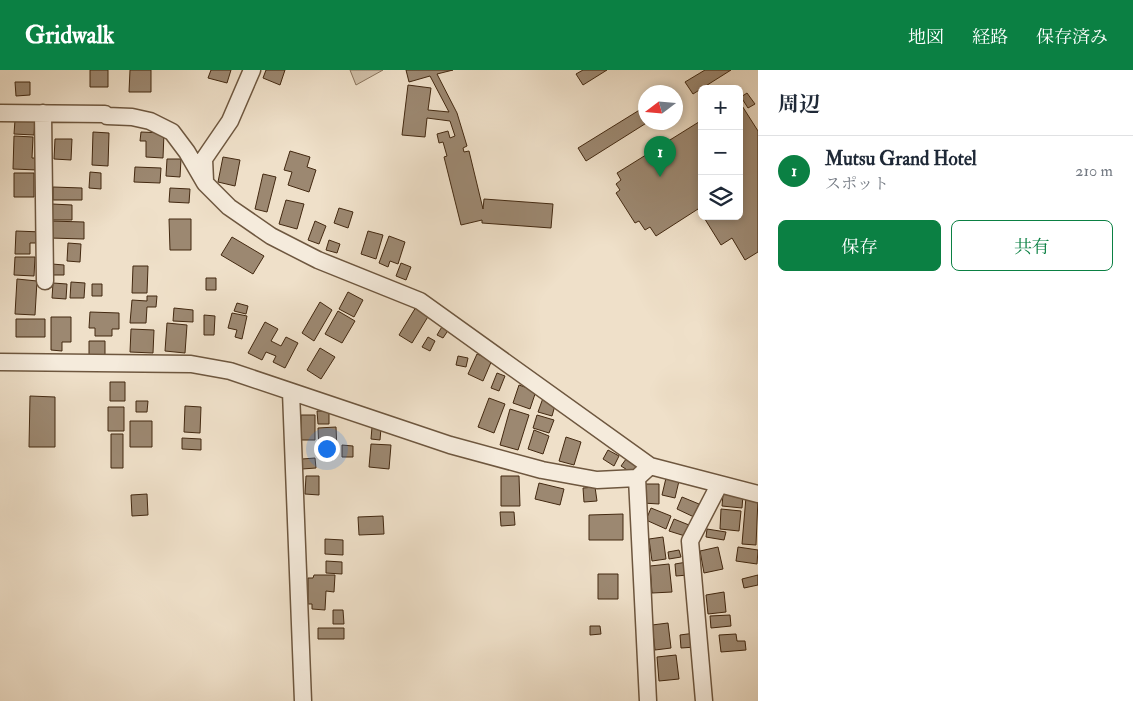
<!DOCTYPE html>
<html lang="ja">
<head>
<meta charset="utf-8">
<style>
	:root { --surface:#fff; --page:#f6f6f7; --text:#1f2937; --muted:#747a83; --line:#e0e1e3; --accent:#0b8043 }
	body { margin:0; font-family:"IM FELL Double Pica","Noto Serif JP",serif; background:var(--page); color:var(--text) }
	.controls { position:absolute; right:15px; top:15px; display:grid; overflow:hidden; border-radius:8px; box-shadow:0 2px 8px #0003 }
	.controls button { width:45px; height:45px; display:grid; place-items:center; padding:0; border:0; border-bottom:1px solid var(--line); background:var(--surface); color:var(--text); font:25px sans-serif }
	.compass { position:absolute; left:638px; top:15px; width:45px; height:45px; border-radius:50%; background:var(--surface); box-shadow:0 2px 8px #0003; rotate:254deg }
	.you { position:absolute; left:326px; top:378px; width:18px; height:18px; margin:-12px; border:4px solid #fff; border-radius:50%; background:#1a73e8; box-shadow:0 0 0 8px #1a73e833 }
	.badge { display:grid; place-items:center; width:32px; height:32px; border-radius:50%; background:var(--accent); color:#fff; font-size:16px; font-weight:700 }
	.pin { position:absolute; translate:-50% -41px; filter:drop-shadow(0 1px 2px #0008) }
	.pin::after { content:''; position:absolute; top:26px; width:18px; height:15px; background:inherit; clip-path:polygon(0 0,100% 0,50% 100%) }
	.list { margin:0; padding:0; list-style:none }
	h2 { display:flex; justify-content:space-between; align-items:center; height:65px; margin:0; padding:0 20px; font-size:21px }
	h2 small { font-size:16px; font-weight:400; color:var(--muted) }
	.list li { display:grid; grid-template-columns:32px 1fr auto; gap:15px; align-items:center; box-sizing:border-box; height:70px; padding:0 20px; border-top:1px solid var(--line) }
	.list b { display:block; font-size:19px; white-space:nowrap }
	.list p { margin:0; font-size:16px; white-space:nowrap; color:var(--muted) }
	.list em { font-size:16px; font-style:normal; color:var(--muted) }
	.actions { display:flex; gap:10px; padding:15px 20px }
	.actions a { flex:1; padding:11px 0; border:1px solid var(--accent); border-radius:8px; text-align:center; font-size:18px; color:var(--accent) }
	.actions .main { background:var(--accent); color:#fff }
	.icon { flex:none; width:28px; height:28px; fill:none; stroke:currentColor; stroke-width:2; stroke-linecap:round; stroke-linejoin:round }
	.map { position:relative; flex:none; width:758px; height:631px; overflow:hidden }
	header { display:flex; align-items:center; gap:30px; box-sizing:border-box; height:70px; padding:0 25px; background:var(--accent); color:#fff }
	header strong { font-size:24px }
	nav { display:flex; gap:28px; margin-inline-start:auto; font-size:18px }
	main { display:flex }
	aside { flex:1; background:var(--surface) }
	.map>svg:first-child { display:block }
	.green { fill:#d2c1aa; stroke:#8a755e }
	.building { fill:#9c8871; stroke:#432911 }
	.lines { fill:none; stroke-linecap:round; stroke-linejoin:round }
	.minor-casing { stroke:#6e573f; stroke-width:19 }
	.minor { stroke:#f5ebdc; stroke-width:16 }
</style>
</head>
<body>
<header>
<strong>Gridwalk</strong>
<nav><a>地図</a><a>経路</a><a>保存済み</a></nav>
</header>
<main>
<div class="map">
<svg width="758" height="631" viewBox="0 0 758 631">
	<rect width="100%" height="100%" fill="#efe0c9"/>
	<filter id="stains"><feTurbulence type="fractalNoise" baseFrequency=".004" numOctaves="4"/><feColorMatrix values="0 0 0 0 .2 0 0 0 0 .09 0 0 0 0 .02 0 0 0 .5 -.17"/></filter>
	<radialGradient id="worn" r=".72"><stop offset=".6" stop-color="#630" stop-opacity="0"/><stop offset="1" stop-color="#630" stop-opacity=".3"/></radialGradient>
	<path class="green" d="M 350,0 L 383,0 L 356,15 Z"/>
	<path class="building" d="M 90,0 L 108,0 L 108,17 L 90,17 Z
		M 130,0 L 151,0 L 151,22 L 129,22 Z
		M 211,0 L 231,0 L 227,13 L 208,8 Z
		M 266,0 L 285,0 L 280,15 L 263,8 Z
		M 406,0 L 453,0 L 437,4 L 457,43 L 467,76 L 463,78 L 464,82 L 469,81 L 483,139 L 484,129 L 553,134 L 551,158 L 482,153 L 482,150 L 461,155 L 444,87 L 447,86 L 443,72 L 439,73 L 437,64 L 448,61 L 450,68 L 455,66 L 450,51 L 427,48 L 425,67 L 402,65 L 408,15 L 431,18 L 428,40 L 449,42 L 430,6 L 409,12 Z
		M 583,0 L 607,0 L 583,15 L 576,4 Z
		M 705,0 L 731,0 L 693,24 L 685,12 Z
		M 15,12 L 30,12 L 30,25 L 16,26 Z
		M 747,23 L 755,34 L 748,38 L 741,27 Z
		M 739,31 L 758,61 L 758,182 L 745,190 L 732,168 L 721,175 L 703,146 L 739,146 Z
		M 646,36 L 646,52 L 648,52 L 586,91 L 578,78 Z
		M 15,50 L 35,51 L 34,65 L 14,64 Z
		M 702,50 L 702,145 L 698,139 L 656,166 L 650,157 L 645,160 L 639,151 L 635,153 L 616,123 L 620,120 L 616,114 L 621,110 L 617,103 Z
		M 93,62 L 109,63 L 108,96 L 92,95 Z
		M 141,62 L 164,63 L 163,88 L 146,87 L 146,71 L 140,71 Z
		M 14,66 L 33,67 L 32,88 L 38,88 L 37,100 L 13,99 Z
		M 55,69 L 72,69 L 71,90 L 54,89 Z
		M 290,81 L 310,87 L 307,97 L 316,100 L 309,122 L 288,115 L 292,102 L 284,100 Z
		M 223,87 L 240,90 L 235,116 L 218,112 Z
		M 167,89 L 181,89 L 180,107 L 166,106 Z
		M 135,97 L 161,98 L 160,113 L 134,112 Z
		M 90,102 L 101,103 L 101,119 L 89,118 Z
		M 14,103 L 34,103 L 34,127 L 14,127 Z
		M 263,104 L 276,107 L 267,142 L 255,139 Z
		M 53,117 L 82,118 L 82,130 L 53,130 Z
		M 170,118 L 190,119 L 189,133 L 169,132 Z
		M 286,130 L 304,134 L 297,159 L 279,154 Z
		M 52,134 L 72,135 L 72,150 L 51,150 Z
		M 339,138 L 353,142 L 348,158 L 334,153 Z
		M 169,149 L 191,149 L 191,180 L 170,180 Z
		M 50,151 L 84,152 L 84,169 L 50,168 Z
		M 315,151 L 326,156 L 319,174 L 308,170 Z
		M 16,161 L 42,162 L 42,173 L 30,173 L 30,184 L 15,184 Z
		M 368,161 L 383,165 L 376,189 L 361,184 Z
		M 389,166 L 405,172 L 398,194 L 390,191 L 388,197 L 379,193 Z
		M 232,167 L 264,186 L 253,204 L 221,185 Z
		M 329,170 L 340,174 L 337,183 L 326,180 Z
		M 68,173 L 81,174 L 80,192 L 67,191 Z
		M 15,187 L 35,187 L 34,206 L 14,205 Z
		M 401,193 L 411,197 L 406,210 L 396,206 Z
		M 52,194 L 64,195 L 64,205 L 51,205 Z
		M 133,196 L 148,196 L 147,223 L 132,223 Z
		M 206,208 L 216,208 L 216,220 L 206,220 Z
		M 17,209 L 37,211 L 35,245 L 15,244 Z
		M 71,212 L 85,213 L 84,228 L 70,228 Z
		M 53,213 L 67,214 L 66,229 L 52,228 Z
		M 92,214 L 102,214 L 102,226 L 92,226 Z
		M 348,222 L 363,230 L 354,247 L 339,239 Z
		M 147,226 L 157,226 L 156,237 L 147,237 L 146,253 L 130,253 L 132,230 L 147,231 Z
		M 320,232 L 332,240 L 314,271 L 302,263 Z
		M 237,233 L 248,236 L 246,244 L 234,241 Z
		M 416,237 L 429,245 L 412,273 L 399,265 Z
		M 174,238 L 193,240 L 193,252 L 173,251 Z
		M 338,241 L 355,251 L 342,273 L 325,264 Z
		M 90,242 L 119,243 L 119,259 L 112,259 L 112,266 L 95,266 L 95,258 L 89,258 Z
		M 232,243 L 247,246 L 242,269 L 235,267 L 237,260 L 228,258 Z
		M 204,245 L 215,246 L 214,265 L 204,265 Z
		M 51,247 L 71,247 L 71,272 L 62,272 L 62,281 L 51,280 Z
		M 16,249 L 45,249 L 45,267 L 16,267 Z
		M 265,252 L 278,259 L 271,271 L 281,276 L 286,267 L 298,273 L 285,298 L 273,292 L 276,286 L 266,282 L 262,290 L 248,283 Z
		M 167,253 L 187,255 L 185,283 L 165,281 Z
		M 443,255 L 449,259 L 443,268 L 437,265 Z
		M 131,259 L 154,260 L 153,283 L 130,282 Z
		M 428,267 L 435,271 L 430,281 L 422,277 Z
		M 89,271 L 105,271 L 105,285 L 89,285 Z
		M 320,278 L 335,287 L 321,309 L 307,300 Z
		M 477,284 L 492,290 L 483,311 L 468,304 Z
		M 458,286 L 468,288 L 466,297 L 456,295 Z
		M 497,303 L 505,306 L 499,321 L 491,318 Z
		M 110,312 L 125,312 L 125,331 L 110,331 Z
		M 519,315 L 536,321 L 530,339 L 513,333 Z
		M 30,326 L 55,327 L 55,377 L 29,377 Z
		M 489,328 L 505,334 L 494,363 L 478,357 Z
		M 543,328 L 556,332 L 552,346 L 538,342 Z
		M 136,331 L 148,331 L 147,342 L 136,342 Z
		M 185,336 L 201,337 L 200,363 L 184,362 Z
		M 108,337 L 124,337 L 124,361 L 108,361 Z
		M 510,339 L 529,345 L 518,380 L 500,375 Z
		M 317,341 L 329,341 L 329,354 L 318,354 Z
		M 301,345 L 315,345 L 315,370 L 301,370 Z
		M 537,345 L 554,350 L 549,363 L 533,358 Z
		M 130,351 L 152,351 L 152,377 L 130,377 Z
		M 336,357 L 337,380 L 319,381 L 318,358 Z
		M 372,357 L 381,358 L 380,370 L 371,369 Z
		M 534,360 L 549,366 L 543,384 L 528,379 Z
		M 111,364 L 123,364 L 123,398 L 111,398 Z
		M 566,367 L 581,372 L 574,395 L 559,391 Z
		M 182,368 L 201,369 L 201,380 L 182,379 Z
		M 371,374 L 391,375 L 389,399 L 369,397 Z
		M 342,375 L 353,376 L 353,387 L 342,387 Z
		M 608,380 L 619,386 L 614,396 L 603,389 Z
		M 333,382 L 333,390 L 324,391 L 324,383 Z
		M 629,385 L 639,392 L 632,403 L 621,396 Z
		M 315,388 L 316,398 L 302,399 L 302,389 Z
		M 306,406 L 319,406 L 319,425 L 305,424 Z
		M 501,406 L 519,406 L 520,436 L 501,436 Z
		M 666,408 L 679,411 L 675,428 L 662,425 Z
		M 539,413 L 564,419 L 560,435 L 535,429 Z
		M 644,414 L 659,414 L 659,434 L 643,433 Z
		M 595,417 L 597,431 L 584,432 L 583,418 Z
		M 147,424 L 148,445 L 132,446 L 131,425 Z
		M 723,424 L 743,425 L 742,438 L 722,436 Z
		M 682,427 L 699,434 L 694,447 L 677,439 Z
		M 746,427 L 758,429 L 756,475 L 742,474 Z
		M 651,438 L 671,446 L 666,459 L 646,450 Z
		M 721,439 L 741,441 L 739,461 L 720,459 Z
		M 500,442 L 514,442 L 515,455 L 501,456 Z
		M 623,444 L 623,470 L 589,470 L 589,445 Z
		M 383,446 L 384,464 L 359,465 L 358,447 Z
		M 674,449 L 689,455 L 685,466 L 669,461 Z
		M 707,459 L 726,462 L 724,470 L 706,467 Z
		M 663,467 L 666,489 L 652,491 L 649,469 Z
		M 325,469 L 343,470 L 343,485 L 325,484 Z
		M 718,477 L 723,499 L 704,503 L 700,481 Z
		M 738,477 L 758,480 L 757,494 L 736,491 Z
		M 679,480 L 681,487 L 669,489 L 668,482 Z
		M 326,491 L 342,492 L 342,504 L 326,503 Z
		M 687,492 L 688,505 L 676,506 L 675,494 Z
		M 669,494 L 672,522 L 652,523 L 650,496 Z
		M 598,504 L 618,504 L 618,529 L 598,529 Z
		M 314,505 L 335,505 L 334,522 L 326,521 L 325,540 L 312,539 L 312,534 L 308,534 L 308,508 L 313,508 Z
		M 758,505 L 758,515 L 744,518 L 742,509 Z
		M 724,522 L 726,542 L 708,544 L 706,525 Z
		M 333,540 L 343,540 L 344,554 L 333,554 Z
		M 730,545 L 731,556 L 711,558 L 710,546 Z
		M 668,553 L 671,578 L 655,580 L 652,555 Z
		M 590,556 L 600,556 L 601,564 L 590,565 Z
		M 318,558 L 344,558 L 344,569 L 318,569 Z
		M 695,563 L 696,577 L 681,578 L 680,565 Z
		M 736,564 L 737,571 L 745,571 L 746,580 L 721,582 L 719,565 Z
		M 676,585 L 679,609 L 659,611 L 657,587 Z"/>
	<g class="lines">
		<defs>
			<path id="minor" d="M 0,43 L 105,44 L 107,46 L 132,47 L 150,51 L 172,62 L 187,82 L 205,113 L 229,137 L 271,166 L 318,190 L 420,231 L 650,396 L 758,424
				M 43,43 L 45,211
				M 205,111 L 204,89 L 230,51 L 252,0
				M 0,292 L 191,294 L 230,301 L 450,375 L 542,400 L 597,410 L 637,408 L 650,396
				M 291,322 L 303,631
				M 637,408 L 648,631
				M 704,631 L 690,471 L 719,415"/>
		</defs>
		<use href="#minor" class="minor-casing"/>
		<use href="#minor" class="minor"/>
	</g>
	<rect width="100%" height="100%" filter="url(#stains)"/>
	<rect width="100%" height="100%" fill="url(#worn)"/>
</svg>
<div class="controls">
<button>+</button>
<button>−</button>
<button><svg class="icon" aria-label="layers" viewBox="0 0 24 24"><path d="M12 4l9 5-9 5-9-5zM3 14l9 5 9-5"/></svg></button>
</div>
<svg class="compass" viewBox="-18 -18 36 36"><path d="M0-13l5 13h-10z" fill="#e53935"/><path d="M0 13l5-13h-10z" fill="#747a83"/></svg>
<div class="you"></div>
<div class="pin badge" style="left:660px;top:107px">1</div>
</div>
<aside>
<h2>周辺<small></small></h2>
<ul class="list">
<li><span class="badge">1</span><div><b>Mutsu Grand Hotel</b><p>スポット</p></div><em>210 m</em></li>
</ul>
<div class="actions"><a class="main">保存</a><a>共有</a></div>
</aside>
</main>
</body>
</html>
